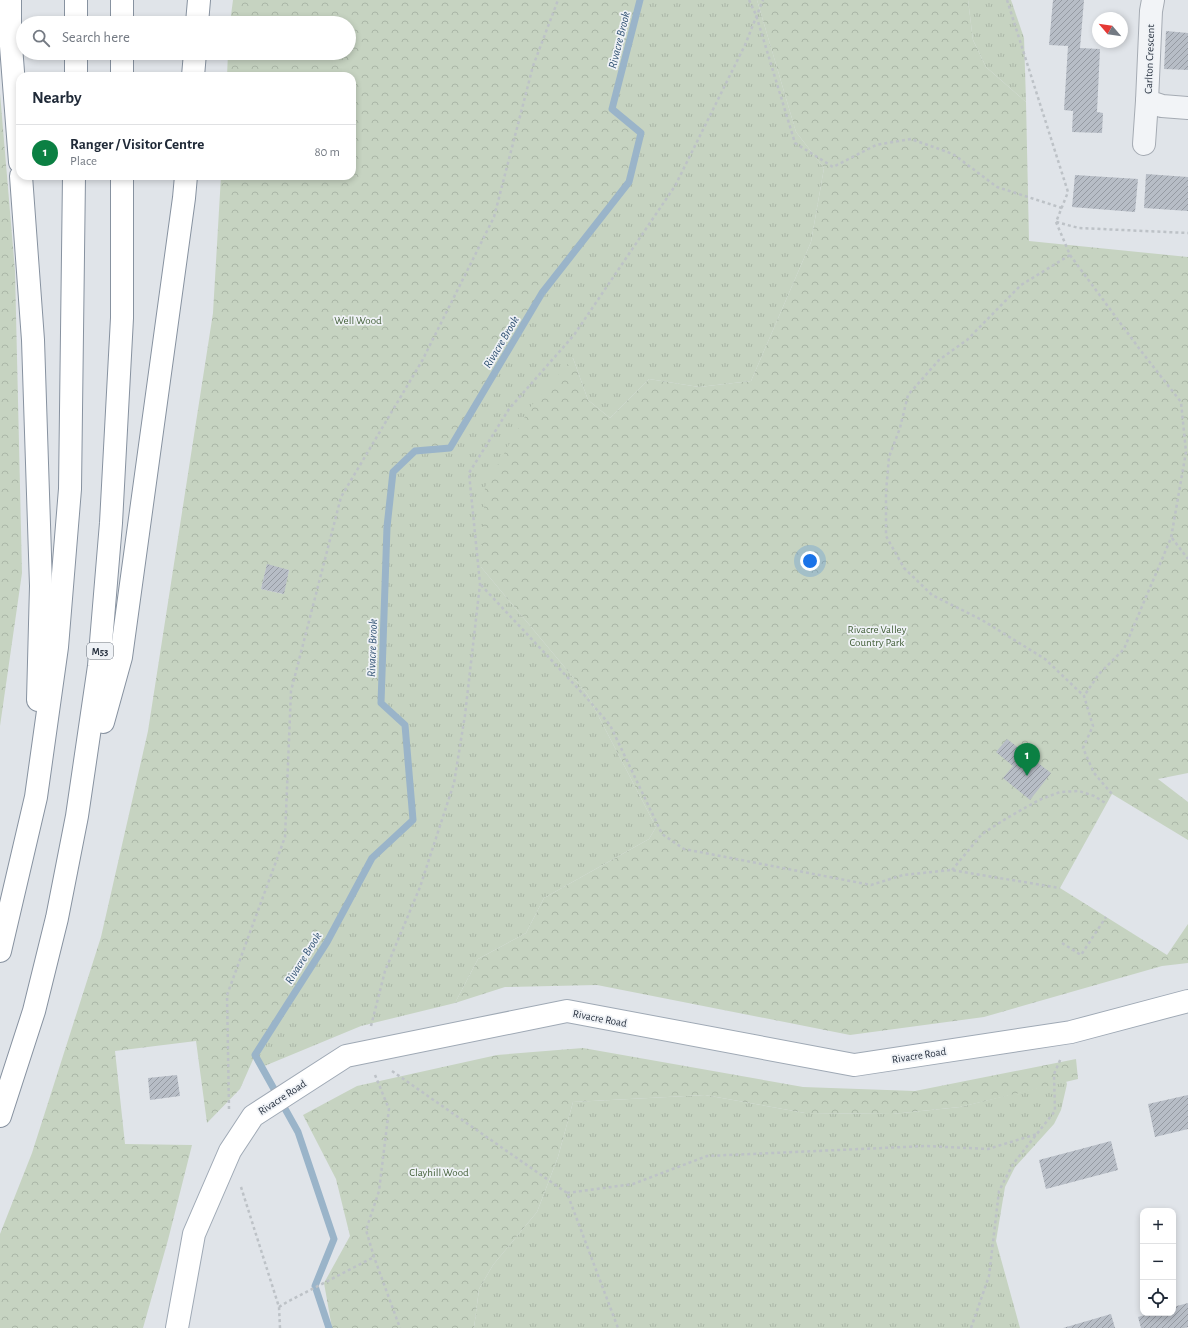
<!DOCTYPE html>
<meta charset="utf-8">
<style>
:root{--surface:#fff;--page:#f2f2f3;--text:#1f2937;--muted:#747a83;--line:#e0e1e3;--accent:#0b8043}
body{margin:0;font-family:"Alegreya Sans",sans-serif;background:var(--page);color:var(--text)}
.controls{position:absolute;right:12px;bottom:12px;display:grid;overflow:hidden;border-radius:8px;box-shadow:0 2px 6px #0003}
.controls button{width:36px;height:36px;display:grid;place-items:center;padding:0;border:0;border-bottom:1px solid var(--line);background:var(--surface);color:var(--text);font:20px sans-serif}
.compass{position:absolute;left:1092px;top:12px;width:36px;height:36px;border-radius:50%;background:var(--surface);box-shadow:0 2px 6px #0003;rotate:299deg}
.you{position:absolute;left:810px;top:561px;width:14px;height:14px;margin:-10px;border:3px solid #fff;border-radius:50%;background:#1a73e8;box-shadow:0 0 0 6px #1a73e833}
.badge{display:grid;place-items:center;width:26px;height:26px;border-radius:50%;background:var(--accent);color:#fff;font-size:13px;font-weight:700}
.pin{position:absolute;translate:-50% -33px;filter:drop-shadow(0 1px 2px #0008)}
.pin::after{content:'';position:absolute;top:21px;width:14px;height:12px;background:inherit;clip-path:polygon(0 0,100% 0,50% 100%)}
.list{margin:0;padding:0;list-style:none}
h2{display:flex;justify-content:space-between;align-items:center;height:52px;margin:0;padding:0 16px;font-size:17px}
h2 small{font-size:13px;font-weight:400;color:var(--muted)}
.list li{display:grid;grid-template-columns:26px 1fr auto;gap:12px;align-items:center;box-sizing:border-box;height:56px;padding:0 16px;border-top:1px solid var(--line)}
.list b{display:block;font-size:15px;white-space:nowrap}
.list p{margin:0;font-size:13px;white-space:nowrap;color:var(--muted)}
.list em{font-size:13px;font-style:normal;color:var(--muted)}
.icon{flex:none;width:22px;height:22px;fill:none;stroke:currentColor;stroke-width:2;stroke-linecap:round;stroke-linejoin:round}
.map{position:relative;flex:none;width:1188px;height:1328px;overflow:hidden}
.search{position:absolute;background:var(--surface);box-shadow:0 2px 6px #0003;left:16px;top:16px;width:340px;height:44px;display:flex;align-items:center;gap:10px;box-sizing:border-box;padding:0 14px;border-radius:22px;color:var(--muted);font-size:15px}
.panel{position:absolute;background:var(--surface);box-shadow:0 2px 6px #0003;left:16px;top:72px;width:340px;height:108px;border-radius:12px}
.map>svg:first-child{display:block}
.grass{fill:url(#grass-tufts)}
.forest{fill:url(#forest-crowns);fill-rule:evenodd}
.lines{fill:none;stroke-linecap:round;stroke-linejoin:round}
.stream{stroke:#9ab4c9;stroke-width:7}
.building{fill:url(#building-hatch)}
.minor-casing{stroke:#a5abb3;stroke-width:24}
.major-casing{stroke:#9fa9b5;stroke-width:24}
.highway-casing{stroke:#8792a0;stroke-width:24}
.path{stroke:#bdc2c7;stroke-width:2.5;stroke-dasharray:3 3;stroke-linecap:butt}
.minor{stroke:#f2f4f7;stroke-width:22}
.major{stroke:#fff;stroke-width:22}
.highway{stroke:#fff;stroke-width:22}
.labels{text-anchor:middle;stroke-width:3.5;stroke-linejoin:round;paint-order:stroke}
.shield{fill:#eff2f6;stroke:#646c77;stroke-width:1}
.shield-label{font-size:10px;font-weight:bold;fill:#283240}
.street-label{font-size:11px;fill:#283240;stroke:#eff2f6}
.park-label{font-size:11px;fill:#3f5c35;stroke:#eff2f6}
.water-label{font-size:12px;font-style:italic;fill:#325374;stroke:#eff2f6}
</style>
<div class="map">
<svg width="1188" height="1328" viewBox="0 0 1188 1328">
<defs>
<pattern id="grass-tufts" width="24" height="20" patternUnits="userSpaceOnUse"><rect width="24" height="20" fill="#c6d3c1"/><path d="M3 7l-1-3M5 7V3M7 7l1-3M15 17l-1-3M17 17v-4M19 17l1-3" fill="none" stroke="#aab6a7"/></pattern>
<pattern id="forest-crowns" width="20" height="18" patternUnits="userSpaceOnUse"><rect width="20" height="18" fill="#c6d3c1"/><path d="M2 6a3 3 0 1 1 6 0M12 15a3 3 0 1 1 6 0" fill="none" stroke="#aab6a7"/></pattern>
<pattern id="building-hatch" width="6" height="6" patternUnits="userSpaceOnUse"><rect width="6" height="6" fill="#b7bdc6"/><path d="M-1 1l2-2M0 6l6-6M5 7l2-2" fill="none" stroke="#959aa2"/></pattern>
</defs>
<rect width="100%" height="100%" fill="#e0e4e9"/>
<g class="grass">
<path d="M640,0H757L796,132L824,168L811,242L751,381L699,387L649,379L610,418L588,400L573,358L481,567L587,694L656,827L649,839L544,898L526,933L478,959L455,1003L361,1026L262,1067L255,1055L327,942L372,858L413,820L405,726L381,703L387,527L393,472L415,451L450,448L542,293L629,182L641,133L612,109Z"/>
<path d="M968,0H1011L1024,38L1026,102L986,67L973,40Z"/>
<path d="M1066,1081L1067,1084L1061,1110L1054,1124L1015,1167L1005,1187L996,1241L1020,1328H474L479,1289L493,1265L537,1212L558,1157L573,1102L705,1095L805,1113L892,1114L960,1107Z"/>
</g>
<g class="forest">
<path d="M233,0H640L612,109L641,133L629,182L542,293L450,448L415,451L393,472L387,527L381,703L405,725L413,820L372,858L327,942L255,1055L240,1089L207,1123L196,1041L115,1051L125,1144L192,1145L168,1240L143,1328H0V1234L32,1153L101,937L148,731L213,313L221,176H352V76H227L228,53H349V23H230ZM267,565L289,570L283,594L261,589Z"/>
<path d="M757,0H968L973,40L986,67L1026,102L1029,241L1188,257V773L1158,779L1188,802V840L1112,794L1060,888L1167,955L1188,924V963L1162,966L984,1017L850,1035L597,985L505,987L455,1003L478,959L526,933L544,898L649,839L656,827L587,694L481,567L485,487L531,406L573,358L588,400L610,418L649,379L699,387L751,381L811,242L824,168L796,132Z"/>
<path d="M0,93L15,271L22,573L0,726Z"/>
<path d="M583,1048L803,1087L915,1091L1076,1059L1078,1079L960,1107L892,1114L805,1113L705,1095L573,1102L558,1157L537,1212L493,1265L479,1289L474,1328H332L324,1283L350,1236L336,1179L303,1115L357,1086L497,1055Z"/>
</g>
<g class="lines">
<path class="stream" d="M329,1328L315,1286L334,1239L298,1132L255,1055L327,942L372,858L413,820L405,725L381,703L387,527L393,472L415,451L450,448L542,293L629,182L641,133L612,109L640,0"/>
</g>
<g class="building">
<path d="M1053,0H1084L1080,48L1100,49L1097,112L1103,113L1102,133L1072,132L1073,111L1064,110L1068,46L1049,45Z"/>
<path d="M1166,31L1188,33V70L1164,69Z"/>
<path d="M1146,174L1188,177V211L1144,208Z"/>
<path d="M1075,175L1138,179L1135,212L1072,207Z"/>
<path d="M267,564L289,570L284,594L261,589Z"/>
<path d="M1007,739L1051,773L1030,800L1003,778L1013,766L996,752Z"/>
<path d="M177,1075L180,1096L150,1100L148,1078Z"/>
<path d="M1188,1095V1129L1155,1137L1148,1104Z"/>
<path d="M1111,1141L1118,1170L1046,1189L1039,1160Z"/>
<path d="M1188,1303V1327L1184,1328H1141L1138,1317L1152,1313H1173V1307Z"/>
<path d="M1111,1314L1115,1328H1063Z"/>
</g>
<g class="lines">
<g class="minor-casing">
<g id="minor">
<path d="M1153,0L1151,11L1147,101L1162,106L1188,108"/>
<path d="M1144,144L1147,101"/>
</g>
</g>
<g class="major-casing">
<path id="major" d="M177,1328L194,1234L230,1151L253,1116L346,1056L567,1011L854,1065L1071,1032L1188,1001"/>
</g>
<g class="highway-casing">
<g id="highway">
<path d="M10,0V33L20,162"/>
<path d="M76,23V0"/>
<path d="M122,23V0"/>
<path d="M197,23L199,0"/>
<path d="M122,53V76"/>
<path d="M76,76V53"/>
<path d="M193,76L195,53"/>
<path d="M21,176L33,340L41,586L38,700"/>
<path d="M103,722L121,657L184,198L186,176"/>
<path d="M0,951L36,797L57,647L70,489L74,176"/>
<path d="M0,1116L34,1011L57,918L77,816L99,666L111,523L122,318V176"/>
</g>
</g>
<g class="path">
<path d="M749,0L756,15L795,143L833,167L876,145L911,139L953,154L997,187L1062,208"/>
<path d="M1007,0L1068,192L1056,222L1079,228L1188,233"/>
<path d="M1056,222L1070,255L1021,285L967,340L939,360L908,395L900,428L889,457L886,492V536L904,568L932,595L982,620L1045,659L1084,696L1093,726L1083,748L1094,773L1112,794"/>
<path d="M1070,255L1141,351L1181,402L1186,452L1171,538L1124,649L1099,674L1084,696"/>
<path d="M1172,538L1188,559"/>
<path d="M481,585L585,696L610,725L662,834L684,849L871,885L903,875L951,870L1060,888"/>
<path d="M952,870L982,834L1007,818L1039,800L1060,792L1079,791L1094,796L1107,804"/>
<path d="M1062,943L1081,955L1106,917"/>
<path d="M371,1026L385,971L420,887L454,783L465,715L480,584L469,473L509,409L574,335L675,186L745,45L763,0"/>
<path d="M392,1071L567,1193L618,1328"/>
<path d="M375,1075L389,1109L379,1191L366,1230L374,1257L400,1328"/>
<path d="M229,1109L227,995L285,837L291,691L341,497L422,361L494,217L533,66L558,0"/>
<path d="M241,1187L279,1307L280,1328"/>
<path d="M567,1193L633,1184L707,1156L926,1146L988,1149L1037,1134"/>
<path d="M279,1307L287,1302L374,1257"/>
<path d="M971,1328L989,1276L999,1191L1013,1164L1055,1111L1054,1074L1061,1058"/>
</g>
<use href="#minor" class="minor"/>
<use href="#major" class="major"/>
<use href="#highway" class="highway"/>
</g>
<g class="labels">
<rect class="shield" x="87" y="643" width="26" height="16" rx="3"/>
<g class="shield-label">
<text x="100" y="655">M53</text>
</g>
<g class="street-label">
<text transform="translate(1149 59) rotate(-88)" y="4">Carlton Crescent</text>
<text transform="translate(600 1018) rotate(11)" y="4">Rivacre Road</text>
<text transform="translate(919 1055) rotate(-9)" y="4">Rivacre Road</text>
<text transform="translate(282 1097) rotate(-33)" y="4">Rivacre Road</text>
</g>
<g class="park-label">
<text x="358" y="324">Well Wood</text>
<text x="877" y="633">Rivacre Valley<tspan x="877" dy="13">Country Park</tspan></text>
<text x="439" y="1176">Clayhill Wood</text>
</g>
<g class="water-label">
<text transform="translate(619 40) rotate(-76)" y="4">Rivacre Brook</text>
<text transform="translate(501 342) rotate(-59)" y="4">Rivacre Brook</text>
<text transform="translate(372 648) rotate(-88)" y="4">Rivacre Brook</text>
<text transform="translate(303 958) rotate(-58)" y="4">Rivacre Brook</text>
</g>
</g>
</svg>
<div class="controls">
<button>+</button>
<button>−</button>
<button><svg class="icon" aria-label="locate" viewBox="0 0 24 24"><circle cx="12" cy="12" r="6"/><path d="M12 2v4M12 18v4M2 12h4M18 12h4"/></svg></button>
</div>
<svg class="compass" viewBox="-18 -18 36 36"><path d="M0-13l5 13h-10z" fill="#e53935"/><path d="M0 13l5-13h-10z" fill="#747a83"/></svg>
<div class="you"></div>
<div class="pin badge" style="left:1027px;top:776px">1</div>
<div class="search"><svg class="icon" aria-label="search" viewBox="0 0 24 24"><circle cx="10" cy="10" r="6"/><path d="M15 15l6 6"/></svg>Search here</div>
<section class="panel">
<h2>Nearby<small></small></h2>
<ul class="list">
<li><span class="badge">1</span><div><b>Ranger / Visitor Centre</b><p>Place</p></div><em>80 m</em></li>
</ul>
</section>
</div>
